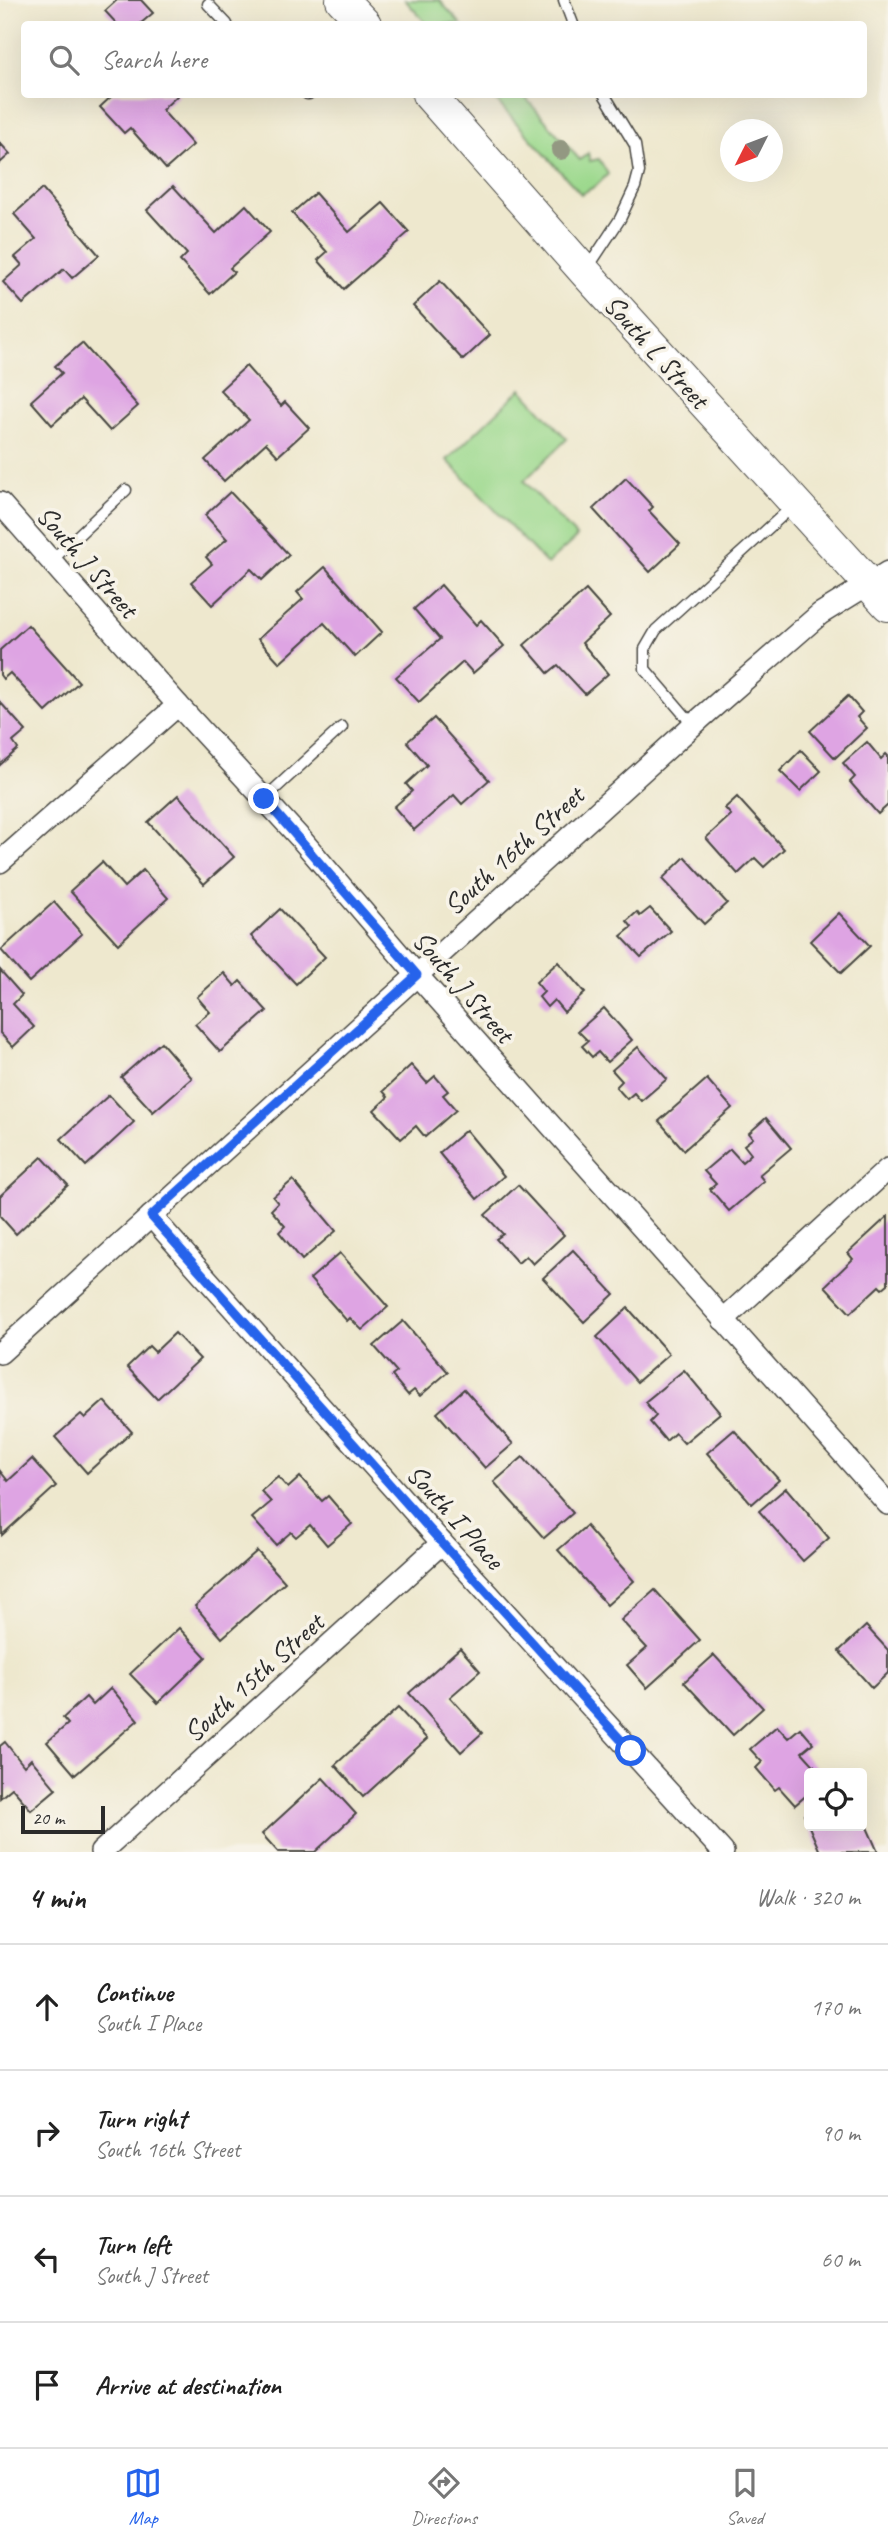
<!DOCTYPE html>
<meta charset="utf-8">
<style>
:root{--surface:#fff;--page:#f2f2f2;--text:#222;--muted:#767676;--line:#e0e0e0;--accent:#2563eb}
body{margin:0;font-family:Caveat,sans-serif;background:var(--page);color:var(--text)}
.controls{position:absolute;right:21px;bottom:21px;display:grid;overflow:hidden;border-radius:7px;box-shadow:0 7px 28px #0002}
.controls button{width:63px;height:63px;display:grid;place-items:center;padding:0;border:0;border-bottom:2px solid var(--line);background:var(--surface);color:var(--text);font:35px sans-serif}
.compass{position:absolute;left:720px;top:119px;width:63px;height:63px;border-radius:50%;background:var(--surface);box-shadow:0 7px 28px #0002;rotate:228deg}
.scale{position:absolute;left:21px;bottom:18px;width:84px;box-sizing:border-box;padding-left:7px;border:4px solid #2b2b2b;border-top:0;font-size:19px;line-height:24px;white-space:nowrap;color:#2b2b2b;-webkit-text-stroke:5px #f7f3e8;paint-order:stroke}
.stop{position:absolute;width:21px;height:21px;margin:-16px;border:5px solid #2563eb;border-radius:50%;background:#fff}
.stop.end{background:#2563eb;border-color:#fff;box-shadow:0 2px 7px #0008}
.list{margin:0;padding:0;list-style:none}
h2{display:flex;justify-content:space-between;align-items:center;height:91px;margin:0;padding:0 28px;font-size:30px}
h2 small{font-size:23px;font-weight:400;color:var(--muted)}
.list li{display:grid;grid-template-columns:46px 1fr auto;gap:21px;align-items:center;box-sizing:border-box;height:126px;padding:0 28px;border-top:2px solid var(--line)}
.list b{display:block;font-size:26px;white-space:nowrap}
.list p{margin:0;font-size:23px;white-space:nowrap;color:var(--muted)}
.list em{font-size:23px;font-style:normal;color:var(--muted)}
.icon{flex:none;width:38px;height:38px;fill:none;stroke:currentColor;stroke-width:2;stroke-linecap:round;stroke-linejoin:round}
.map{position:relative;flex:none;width:888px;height:1852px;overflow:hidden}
.search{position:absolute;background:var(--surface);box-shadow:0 7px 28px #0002;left:21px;right:21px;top:21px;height:77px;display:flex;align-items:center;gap:18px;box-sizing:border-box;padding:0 24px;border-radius:7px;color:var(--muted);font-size:26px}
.sheet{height:595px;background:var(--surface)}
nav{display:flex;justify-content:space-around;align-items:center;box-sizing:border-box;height:98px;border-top:2px solid var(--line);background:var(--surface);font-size:19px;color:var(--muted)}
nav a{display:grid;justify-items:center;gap:4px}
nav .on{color:var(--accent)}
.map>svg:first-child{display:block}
.green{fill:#9dd98e;stroke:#64825c;stroke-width:2}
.building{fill:#dea4e3}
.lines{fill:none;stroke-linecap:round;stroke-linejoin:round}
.lane-casing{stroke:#484743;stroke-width:13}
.street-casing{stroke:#484743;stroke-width:24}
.secondary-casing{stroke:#484743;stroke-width:34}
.lane{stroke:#fff;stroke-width:10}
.street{stroke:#fff;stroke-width:21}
.secondary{stroke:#fff;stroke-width:32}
.tree{fill:#939882}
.route{stroke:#2563eb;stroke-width:9}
.labels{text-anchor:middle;stroke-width:7;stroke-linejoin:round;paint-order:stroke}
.street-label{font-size:28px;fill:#2b2b2b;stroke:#f7f3e8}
</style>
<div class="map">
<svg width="888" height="1852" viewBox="0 0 888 1852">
<rect width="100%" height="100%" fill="#f7f3e8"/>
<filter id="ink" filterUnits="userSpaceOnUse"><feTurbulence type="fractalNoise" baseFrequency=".0143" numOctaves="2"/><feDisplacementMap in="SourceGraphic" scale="14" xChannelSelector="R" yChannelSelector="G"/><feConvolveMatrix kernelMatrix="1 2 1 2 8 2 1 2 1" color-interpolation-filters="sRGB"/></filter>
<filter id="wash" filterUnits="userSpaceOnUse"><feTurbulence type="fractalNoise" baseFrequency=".00686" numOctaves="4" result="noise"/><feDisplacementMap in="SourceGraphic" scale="28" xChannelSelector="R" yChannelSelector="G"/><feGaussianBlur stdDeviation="1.57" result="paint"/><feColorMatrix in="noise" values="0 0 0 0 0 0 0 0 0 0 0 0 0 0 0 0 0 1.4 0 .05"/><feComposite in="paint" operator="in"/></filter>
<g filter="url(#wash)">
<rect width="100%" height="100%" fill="#eee8ce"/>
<g class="green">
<path d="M405,0H439L461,24H427Z"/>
<path d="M491,95H523L580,160L588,153L590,161L599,159L608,174L596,186L581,194Z"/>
<path d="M521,389L567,439L524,481L577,537L547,564L447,460Z"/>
</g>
<g id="blocks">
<g class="building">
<path d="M117,0H141L153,13L140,24H117L105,11Z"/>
<path d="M114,94H179L162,110L193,145L166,169L130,128L124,133L100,107Z"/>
<path d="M0,143L10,154L0,163Z"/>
<path d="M173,186L216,233L246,205L270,232L230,268L234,272L210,294L180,261L187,254L147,210Z"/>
<path d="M42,189L99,255L72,278L64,269L23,304L3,282L22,265L15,257L36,239L14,214Z"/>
<path d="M315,193L349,232L383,203L409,232L344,289L318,260L327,252L292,213Z"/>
<path d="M440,281L490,335L463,360L413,306Z"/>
<path d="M82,343L138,406L110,431L81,399L52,425L31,401L62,373L55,366Z"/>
<path d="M246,366L281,406L285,402L309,428L278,456L266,443L224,481L205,460L249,420L220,390Z"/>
<path d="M626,478L653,507L649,511L680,544L650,572L593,509Z"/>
<path d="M230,492L289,555L262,580L251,569L212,605L191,582L212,564L206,557L227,539L205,515Z"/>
<path d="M325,567L382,632L355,657L324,623L280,663L258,639L303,599L297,592Z"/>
<path d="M441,585L476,625L481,620L504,646L473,673L463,662L419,702L396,677L440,639L414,609Z"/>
<path d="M586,590L610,617L582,643L608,674L585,694L558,665L548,673L524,645Z"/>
<path d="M28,625L79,682L46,712L10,673L3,679L0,675V650Z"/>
<path d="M848,696L862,712L857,717L867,728L835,758L810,731Z"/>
<path d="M0,702L26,731L13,742L18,749L0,765Z"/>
<path d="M434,718L489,780L462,804L454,795L414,830L394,807L412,791L406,784L427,765L407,742Z"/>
<path d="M867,742L881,759L886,754L888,756V805L878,814L850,782L855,777L843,763Z"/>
<path d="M801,750L821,771L800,791L780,771Z"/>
<path d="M178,795L234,857L204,884L148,822Z"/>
<path d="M737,797L784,849L764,867L755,858L738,874L706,838L731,815L725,808Z"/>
<path d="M685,857L727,903L704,924L662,879Z"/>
<path d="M102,862L124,887L143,870L168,898L118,944L70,891Z"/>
<path d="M54,902L82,934L29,982L1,950Z"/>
<path d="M650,908L671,931L641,957L621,936L632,927L627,921L637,912L640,916Z"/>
<path d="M280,909L325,957L296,984L251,936Z"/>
<path d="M839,913L870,946L841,973L810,941Z"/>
<path d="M558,962L585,993L564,1012L554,1000L547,1007L539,997L544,992L536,982Z"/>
<path d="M0,970L22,995L13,1004L34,1027L13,1047L0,1033Z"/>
<path d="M224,973L235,986L240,981L267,1011L220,1052L195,1024L210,1012L197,997Z"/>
<path d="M604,1008L632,1040L607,1062L598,1052L592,1057L582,1046L588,1041L578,1031Z"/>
<path d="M161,1042L192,1078L153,1112L121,1077Z"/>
<path d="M638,1047L667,1079L641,1101L634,1093L627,1099L616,1087L622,1081L612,1070Z"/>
<path d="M411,1065L427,1083L435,1076L448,1091L443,1095L456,1110L425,1137L416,1126L401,1139L374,1110L388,1097L383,1091Z"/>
<path d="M707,1079L732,1108L684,1150L659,1121Z"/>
<path d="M109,1095L134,1122L86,1166L61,1139Z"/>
<path d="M766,1118L791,1148L759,1175L764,1181L729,1211L710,1189L716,1184L704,1171L730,1149L742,1162L751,1154L744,1145L753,1138L749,1133Z"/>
<path d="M466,1130L504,1176L477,1199L439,1153Z"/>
<path d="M42,1157L68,1185L16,1234L0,1216V1196Z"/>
<path d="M293,1180L336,1231L302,1260L279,1232L285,1226L271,1210L278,1203L273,1197Z"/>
<path d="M518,1185L564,1235L533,1264L526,1256L518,1263L496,1239L503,1234L485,1215Z"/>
<path d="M888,1216V1284L882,1289L879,1286L850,1313L825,1286L853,1259L848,1253Z"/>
<path d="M573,1250L614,1294L584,1322L543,1278Z"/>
<path d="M340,1253L388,1307L362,1330L350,1318L347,1321L310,1279Z"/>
<path d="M628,1308L669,1354L637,1382L597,1337Z"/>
<path d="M403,1321L448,1372L420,1396L414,1390L408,1395L392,1376L397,1372L374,1346Z"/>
<path d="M175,1333L200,1359L157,1399L127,1367L149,1346L155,1352Z"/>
<path d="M684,1370L720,1413L684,1443L675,1433L666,1441L650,1422L656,1416L645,1402Z"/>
<path d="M464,1389L513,1444L485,1468L437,1413Z"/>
<path d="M104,1401L132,1432L87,1473L55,1437L81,1414L85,1418Z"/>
<path d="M734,1430L779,1480L752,1504L707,1453Z"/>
<path d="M523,1457L573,1513L544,1538L494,1482Z"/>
<path d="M32,1459L56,1486L2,1535L0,1471L8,1481Z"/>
<path d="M278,1477L288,1488L300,1477L322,1501L328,1496L352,1524L327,1545L310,1525L296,1537L291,1532L276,1545L252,1518L271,1502L261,1491Z"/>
<path d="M786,1488L829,1538L803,1561L759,1511Z"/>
<path d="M586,1526L634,1581L607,1605L558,1550Z"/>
<path d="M257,1551L285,1582L222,1638L195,1606Z"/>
<path d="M655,1590L700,1640L647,1688L627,1665L647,1648L621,1620Z"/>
<path d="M866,1626L888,1650V1673L872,1688L839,1651Z"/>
<path d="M179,1628L206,1657L158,1703L130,1674Z"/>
<path d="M460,1648L480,1671L450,1697L482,1733L461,1752L409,1693Z"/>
<path d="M714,1655L763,1708L733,1735L684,1682Z"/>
<path d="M111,1688L138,1720L75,1775L47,1742L68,1724L63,1718L86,1697L93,1705Z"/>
<path d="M398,1708L427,1739L363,1797L335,1765Z"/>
<path d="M777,1726L788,1738L800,1728L813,1743L802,1752L821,1773H809V1793L795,1805L779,1787L775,1790L756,1768L762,1762L750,1749Z"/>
<path d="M5,1742L24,1766L31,1759L56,1789L31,1810L12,1788L0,1798V1746Z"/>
<path d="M323,1778L356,1814L315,1852H278L262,1834Z"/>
<path d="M809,1813V1826H862V1816L878,1852H820L804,1815Z"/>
</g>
</g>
</g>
<g filter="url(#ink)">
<use href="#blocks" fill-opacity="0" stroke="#484743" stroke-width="2"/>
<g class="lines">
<g class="lane-casing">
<g id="lane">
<path d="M564,0L573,24"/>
<path d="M208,4L227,24"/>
<path d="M307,94H309"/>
<path d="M587,269L620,219L635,187L639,172L635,145L604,94"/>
<path d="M51,561L126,490"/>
<path d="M693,725L645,669V649L656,630L794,505"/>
<path d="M264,799L342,727"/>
</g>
</g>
<g class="street-casing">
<g id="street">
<path d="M0,503L178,705L301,839L417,975L888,1504"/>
<path d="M0,862L178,705"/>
<path d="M151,1216L442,1543L723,1852"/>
<path d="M723,1320L888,1169"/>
<path d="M0,1353L702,717L820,614L888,572"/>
<path d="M101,1852L442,1543"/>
</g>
</g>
<g class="secondary-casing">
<g id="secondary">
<path d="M342,0L365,24"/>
<path d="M428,94L585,272L888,605"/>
</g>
</g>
<use href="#lane" class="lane"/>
<use href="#street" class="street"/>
<use href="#secondary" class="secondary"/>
</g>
<circle class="tree" cx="561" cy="150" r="10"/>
</g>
<g class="lines" filter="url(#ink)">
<path class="route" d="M264,799L417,975L151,1216L442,1543L631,1751"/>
</g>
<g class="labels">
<g class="street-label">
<text transform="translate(657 351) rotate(48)" y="10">South L Street</text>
<text transform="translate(88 561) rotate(49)" y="10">South J Street</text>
<text transform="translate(513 850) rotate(-42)" y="10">South 16th Street</text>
<text transform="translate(464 986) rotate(49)" y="10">South J Street</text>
<text transform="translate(456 1516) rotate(48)" y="10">South I Place</text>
<text transform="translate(253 1677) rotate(-42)" y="10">South 15th Street</text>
</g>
</g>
</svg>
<div class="controls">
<button><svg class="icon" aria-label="locate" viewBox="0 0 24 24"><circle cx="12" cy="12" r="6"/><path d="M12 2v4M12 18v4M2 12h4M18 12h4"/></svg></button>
</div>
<svg class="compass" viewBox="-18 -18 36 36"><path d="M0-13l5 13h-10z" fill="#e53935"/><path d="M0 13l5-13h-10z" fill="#767676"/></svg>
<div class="scale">20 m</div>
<div class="stop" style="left:631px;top:1751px"></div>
<div class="stop end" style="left:264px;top:799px"></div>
<div class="search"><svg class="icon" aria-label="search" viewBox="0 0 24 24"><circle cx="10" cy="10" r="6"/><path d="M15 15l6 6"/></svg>Search here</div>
</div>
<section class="sheet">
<h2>4 min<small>Walk · 320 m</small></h2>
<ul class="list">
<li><svg class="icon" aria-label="ahead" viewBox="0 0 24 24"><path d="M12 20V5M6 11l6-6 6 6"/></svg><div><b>Continue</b><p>South I Place</p></div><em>170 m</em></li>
<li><svg class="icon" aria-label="right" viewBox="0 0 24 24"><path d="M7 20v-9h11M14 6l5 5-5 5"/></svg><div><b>Turn right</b><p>South 16th Street</p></div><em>90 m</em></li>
<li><svg class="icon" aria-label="left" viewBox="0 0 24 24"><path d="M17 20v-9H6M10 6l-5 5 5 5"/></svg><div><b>Turn left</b><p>South J Street</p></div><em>60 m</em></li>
<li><svg class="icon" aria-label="arrive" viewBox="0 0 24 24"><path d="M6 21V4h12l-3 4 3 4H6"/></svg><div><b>Arrive at destination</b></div></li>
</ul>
</section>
<nav>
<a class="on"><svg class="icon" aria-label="map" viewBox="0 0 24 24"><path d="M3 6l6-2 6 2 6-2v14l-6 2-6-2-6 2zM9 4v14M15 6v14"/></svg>Map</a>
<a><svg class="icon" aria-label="directions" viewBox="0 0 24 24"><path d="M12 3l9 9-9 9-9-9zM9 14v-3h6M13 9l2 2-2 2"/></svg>Directions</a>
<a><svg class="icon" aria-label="saved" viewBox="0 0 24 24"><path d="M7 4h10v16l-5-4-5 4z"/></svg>Saved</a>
</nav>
